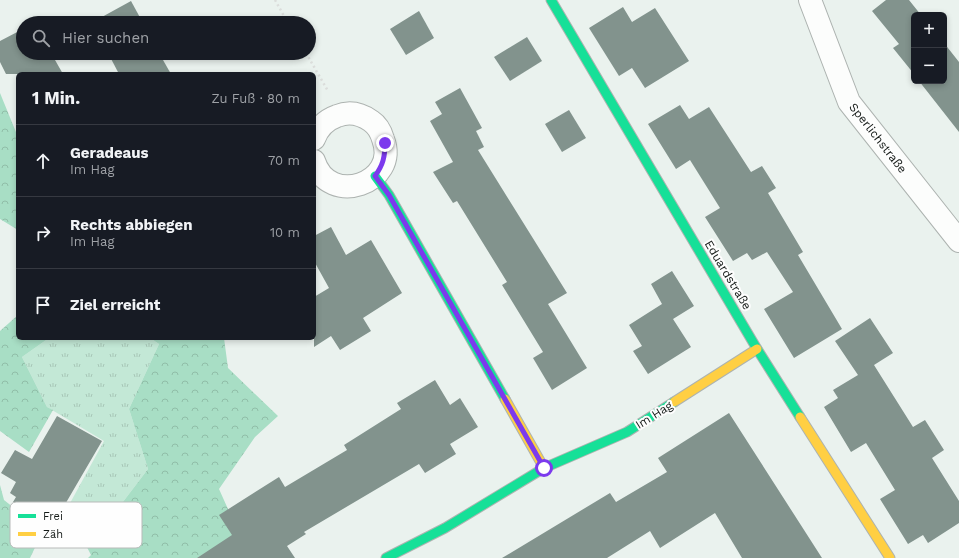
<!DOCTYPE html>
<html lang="de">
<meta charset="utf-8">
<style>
:root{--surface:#171b24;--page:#242831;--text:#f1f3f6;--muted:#9ea1a6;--line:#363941}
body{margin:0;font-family:"Work Sans",sans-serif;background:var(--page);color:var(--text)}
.controls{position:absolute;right:12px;top:12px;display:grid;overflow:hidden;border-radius:6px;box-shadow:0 2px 6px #0003}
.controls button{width:36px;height:36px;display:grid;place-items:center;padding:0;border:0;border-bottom:1px solid var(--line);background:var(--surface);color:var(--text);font:20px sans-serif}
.stop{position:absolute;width:12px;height:12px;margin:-9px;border:3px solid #7c3aed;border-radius:50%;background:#fff}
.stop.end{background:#7c3aed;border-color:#fff;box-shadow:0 1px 4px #0008}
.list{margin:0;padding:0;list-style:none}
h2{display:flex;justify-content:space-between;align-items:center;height:52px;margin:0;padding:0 16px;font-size:17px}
h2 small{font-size:13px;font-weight:400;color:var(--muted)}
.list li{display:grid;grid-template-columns:26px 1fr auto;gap:12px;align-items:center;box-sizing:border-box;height:72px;padding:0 16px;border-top:1px solid var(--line)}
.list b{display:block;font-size:15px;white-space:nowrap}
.list p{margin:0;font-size:13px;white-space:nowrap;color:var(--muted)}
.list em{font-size:13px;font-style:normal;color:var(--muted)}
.icon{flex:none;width:22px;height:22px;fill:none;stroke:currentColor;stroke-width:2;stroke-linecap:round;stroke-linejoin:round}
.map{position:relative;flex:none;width:959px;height:558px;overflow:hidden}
.search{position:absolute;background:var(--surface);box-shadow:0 2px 6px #0003;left:16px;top:16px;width:300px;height:44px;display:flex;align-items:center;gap:10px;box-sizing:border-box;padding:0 14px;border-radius:22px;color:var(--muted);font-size:15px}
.panel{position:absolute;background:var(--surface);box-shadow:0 2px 6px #0003;left:16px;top:72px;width:300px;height:268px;border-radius:6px}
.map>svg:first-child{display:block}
.grass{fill:url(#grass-tufts)}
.forest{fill:url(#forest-crowns)}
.building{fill:#82938d}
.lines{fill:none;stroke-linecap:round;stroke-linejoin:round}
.street-casing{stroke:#adb3b0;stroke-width:24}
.fast-casing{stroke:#adb3b0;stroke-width:11}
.slow-casing{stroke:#adb3b0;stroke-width:11}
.path{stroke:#dbdddb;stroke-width:2.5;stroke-dasharray:2 3;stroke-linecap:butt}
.street{stroke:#fcfdfc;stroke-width:22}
.fast{stroke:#16e098;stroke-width:9}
.slow{stroke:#ffcf43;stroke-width:9}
.route{stroke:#7c3aed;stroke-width:5}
.labels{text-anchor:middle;stroke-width:4;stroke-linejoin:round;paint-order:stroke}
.street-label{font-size:12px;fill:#141a17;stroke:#fefefe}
.key{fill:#fefefe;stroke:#b8bab9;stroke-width:1}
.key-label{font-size:11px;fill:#141a17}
</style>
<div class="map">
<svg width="959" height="558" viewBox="0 0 959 558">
<defs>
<pattern id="grass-tufts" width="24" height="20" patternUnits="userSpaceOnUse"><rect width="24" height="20" fill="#c3e8d6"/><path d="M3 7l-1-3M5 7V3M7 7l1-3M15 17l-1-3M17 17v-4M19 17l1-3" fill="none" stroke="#a7c6b7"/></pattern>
<pattern id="forest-crowns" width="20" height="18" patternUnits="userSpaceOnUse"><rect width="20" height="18" fill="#a8dec5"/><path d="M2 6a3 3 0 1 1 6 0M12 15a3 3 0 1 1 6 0" fill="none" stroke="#90bea8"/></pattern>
</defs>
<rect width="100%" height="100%" fill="#eaf2ee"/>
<path class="grass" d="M49,338H150L159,344L129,409L148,469L116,511H85L75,524L63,516L104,441L47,407L22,357Z"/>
<g class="forest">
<path d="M0,93L18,137V230L0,219Z"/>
<path d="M18,315V338H49L22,357L47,407L53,410L29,452L0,431V331Z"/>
<path d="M150,338H224L228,368L278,416L255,437L219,489L250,558H88L91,555L75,524L85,511H116L148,469L129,409L159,344Z"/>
<path d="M0,485L4,500L43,531L30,558H0Z"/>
</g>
<g class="building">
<path d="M886,0H909L921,15H914V74L893,48L899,44L872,11Z"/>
<path d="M131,1L143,23H91Z"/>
<path d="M623,7L632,22L655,8L689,61L645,88L632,68L619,76L589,28Z"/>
<path d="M419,11L434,38L406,55L390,29Z"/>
<path d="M23,29V53H51L63,74H6L0,62V41Z"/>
<path d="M527,37L542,61L510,81L494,57Z"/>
<path d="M944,43L959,62V132L919,81H944Z"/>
<path d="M108,53H159L171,74H119Z"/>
<path d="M460,88L482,128L476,131L484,147L478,150L567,293L548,304L587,368L552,390L533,358L543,352L502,285L507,282L457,201L453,203L433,172L453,162L430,121L442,114L435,102Z"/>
<path d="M680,105L689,119L709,107L751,172L762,166L776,188L768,193L803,252L798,255L842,329L794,358L764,309L793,292L767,252L752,260L747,253L733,261L705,217L720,208L690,160L676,169L648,124Z"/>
<path d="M569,110L586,138L562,152L545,124Z"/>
<path d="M331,227L346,255L371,240L402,293L363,318L371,331L340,350L331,336L314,347V297L329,288L314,261V236Z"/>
<path d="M672,271L694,306L673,319L691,347L648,374L633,351L642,346L629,325L662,304L651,284Z"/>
<path d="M870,318L893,353L874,365L913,427L925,420L944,450L932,458L959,501V523L928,543L923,535L908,544L880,499L895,490L866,443L851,452L824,407L838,398L833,390L858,375L835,341Z"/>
<path d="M435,380L450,405L460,398L478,427L450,444L456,454L425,473L419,464L304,532L306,534L287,546L295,558H197L232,535L219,515L279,477L285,487L347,450L344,445L401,409L397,403Z"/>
<path d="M729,413L822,558H742L715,513L660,548L650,531L607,558H502L610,493L616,502L667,472L658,458Z"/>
<path d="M57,416L102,441L53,525L13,502L16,497L10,493L16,482L1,473L15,450L32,459Z"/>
</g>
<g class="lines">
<g class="street-casing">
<g id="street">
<path d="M810,0L849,102L959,241"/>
<path d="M314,139C318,128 326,120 337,116C349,111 361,114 371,121C377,125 381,132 383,139C400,183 329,208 314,161"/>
</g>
</g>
<g class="fast-casing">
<g id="fast">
<path d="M551,0L757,349L800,417"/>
<path d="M375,176L389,195L505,399"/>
<path d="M386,558L445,528L544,468L627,432L674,402"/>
</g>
</g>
<g class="slow-casing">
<g id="slow">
<path d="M505,399L544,468"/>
<path d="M674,402L757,349"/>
<path d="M800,417L890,558"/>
</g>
</g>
<g class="path">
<path d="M275,0L288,23"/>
<path d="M306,53L328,91"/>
</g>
<use href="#street" class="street"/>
<use href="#fast" class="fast"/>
<use href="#slow" class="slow"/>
</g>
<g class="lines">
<path class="route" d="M385,143C385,157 383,165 375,176L389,195L544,468"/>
</g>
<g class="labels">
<g class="street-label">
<text transform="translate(878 138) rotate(52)" y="4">Sperlichstraße</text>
<text transform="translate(728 275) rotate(59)" y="4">Eduardstraße</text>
<text transform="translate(654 415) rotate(-32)" y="4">Im Hag</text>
</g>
</g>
<rect x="10" y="502" width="132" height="46" rx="6" class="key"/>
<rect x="18" y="514" width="18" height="4" fill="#16e098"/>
<rect x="18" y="532" width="18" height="4" fill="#ffcf43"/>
<g class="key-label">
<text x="43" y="520">Frei</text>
<text x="43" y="538">Zäh</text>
</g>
</svg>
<div class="controls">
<button>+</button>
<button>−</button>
</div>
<div class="stop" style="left:544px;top:468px"></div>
<div class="stop end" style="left:385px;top:143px"></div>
<div class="search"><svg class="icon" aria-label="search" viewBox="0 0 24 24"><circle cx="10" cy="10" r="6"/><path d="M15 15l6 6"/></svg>Hier suchen</div>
<section class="panel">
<h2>1 Min.<small>Zu Fuß · 80 m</small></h2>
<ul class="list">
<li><svg class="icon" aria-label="ahead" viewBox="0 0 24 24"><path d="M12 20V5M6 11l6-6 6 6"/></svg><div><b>Geradeaus</b><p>Im Hag</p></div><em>70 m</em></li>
<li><svg class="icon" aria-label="right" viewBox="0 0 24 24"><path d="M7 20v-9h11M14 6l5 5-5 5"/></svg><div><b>Rechts abbiegen</b><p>Im Hag</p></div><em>10 m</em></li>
<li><svg class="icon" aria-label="arrive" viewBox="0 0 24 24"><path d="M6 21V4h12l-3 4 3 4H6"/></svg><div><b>Ziel erreicht</b></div></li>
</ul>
</section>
</div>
